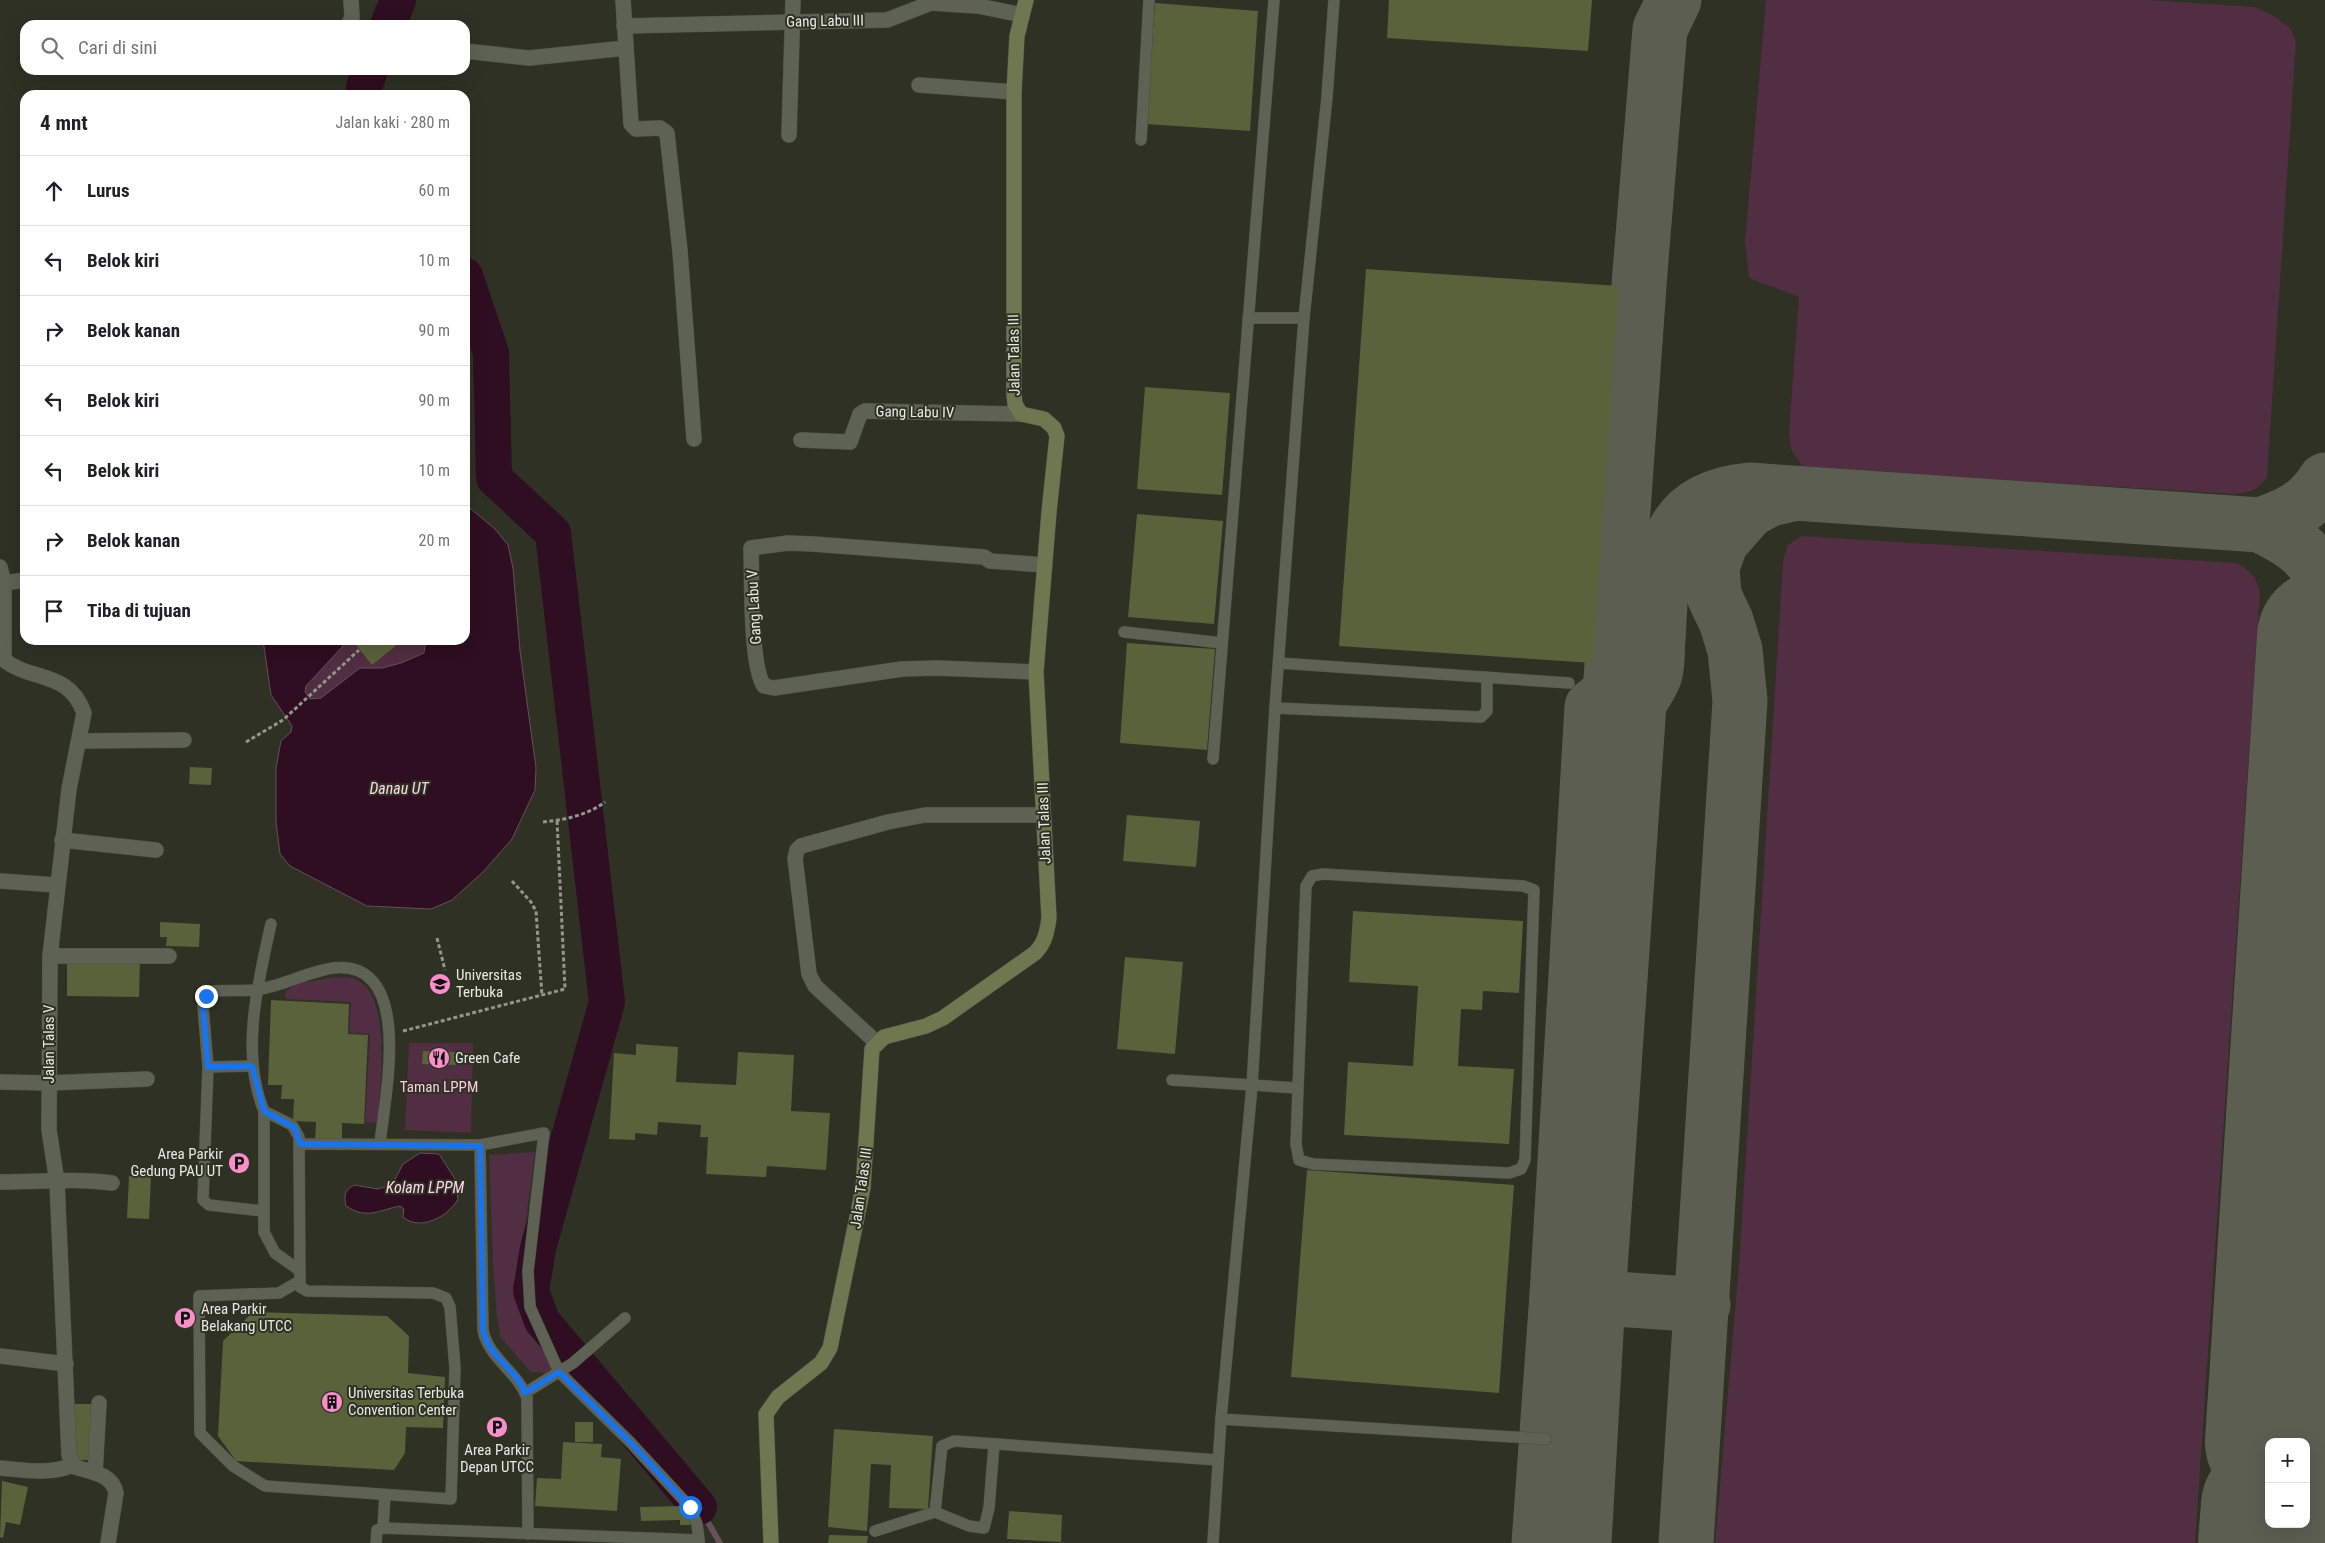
<!DOCTYPE html>
<html lang="id">
<meta charset="utf-8">
<style>
:root{--surface:#fff;--page:#f6f6f6;--text:#202124;--muted:#757577;--line:#e0e0e0}
body{margin:0;font-family:"Roboto Condensed",sans-serif;background:var(--page);color:var(--text)}
.controls{position:absolute;right:15px;bottom:15px;display:grid;overflow:hidden;border-radius:10px;box-shadow:0 5px 20px #0002}
.controls button{width:45px;height:45px;display:grid;place-items:center;padding:0;border:0;border-bottom:1px solid var(--line);background:var(--surface);color:var(--text);font:25px sans-serif}
.stop{position:absolute;width:15px;height:15px;margin:-11px;border:4px solid #1a73e8;border-radius:50%;background:#fff}
.stop.end{background:#1a73e8;border-color:#fff;box-shadow:0 1px 5px #0008}
.list{margin:0;padding:0;list-style:none}
h2{display:flex;justify-content:space-between;align-items:center;height:65px;margin:0;padding:0 20px;font-size:21px}
h2 small{font-size:16px;font-weight:400;color:var(--muted)}
.list li{display:grid;grid-template-columns:32px 1fr auto;gap:15px;align-items:center;box-sizing:border-box;height:70px;padding:0 20px;border-top:1px solid var(--line)}
.list b{display:block;font-size:19px;white-space:nowrap}
.list em{font-size:16px;font-style:normal;color:var(--muted)}
.icon{flex:none;width:28px;height:28px;fill:none;stroke:currentColor;stroke-width:2;stroke-linecap:round;stroke-linejoin:round}
.map{position:relative;flex:none;width:2325px;height:1543px;overflow:hidden}
.search{position:absolute;background:var(--surface);box-shadow:0 5px 20px #0002;left:20px;top:20px;width:450px;height:55px;display:flex;align-items:center;gap:12px;box-sizing:border-box;padding:0 18px;border-radius:15px;color:var(--muted);font-size:19px}
.panel{position:absolute;background:var(--surface);box-shadow:0 5px 20px #0002;left:20px;top:90px;width:450px;height:555px;border-radius:15px}
.map>svg:first-child{display:block}
.green{fill:#512e41}
.water{fill:#2e0e20;stroke:#66505a}
.lines{fill:none;stroke-linecap:round;stroke-linejoin:round}
.stream{stroke:#66505a;stroke-width:6}
.river{stroke:#2e0e20;stroke-width:36}
.taxiway{stroke:#5c5e52;stroke-width:55}
.runway{stroke:#5c5e52;stroke-width:136}
.building{fill:#59623b}
.lane-casing{stroke:#4d4f44;stroke-width:12}
.street-casing{stroke:#4d4f44;stroke-width:16}
.secondary-casing{stroke:#4d4f44;stroke-width:16}
.path{stroke:#93968b;stroke-width:3;stroke-dasharray:4 2.5;stroke-linecap:butt}
.lane{stroke:#5e6254;stroke-width:11}
.street{stroke:#5e6254;stroke-width:15}
.secondary{stroke:#6e7750;stroke-width:15}
.route{stroke:#1a73e8;stroke-width:6}
.labels{text-anchor:middle;stroke-width:4;stroke-linejoin:round;paint-order:stroke}
.street-label{font-size:15px;fill:#e8eae2;stroke:#2e3124}
.poi-label{font-size:15px;fill:#e8eae2;stroke:#2e3124;text-anchor:start}
.park-label{font-size:15px;fill:#ffc8e4;stroke:#2e3124}
.water-label{font-size:16px;font-style:italic;fill:#fed5e9;stroke:#2e3124}
</style>
<div class="map">
<svg width="2325" height="1543" viewBox="0 0 2325 1543">
<rect width="100%" height="100%" fill="#2e3124"/>
<g class="green">
<path d="M1766,0H2149L2255,7L2272,15L2290,28L2296,41L2267,477C2259,489 2250,493 2235,494L1803,468L1791,449L1789,431L1799,297L1749,278L1745,242Z"/>
<path d="M1801,536L2236,563C2250,570 2256,576 2260,592L2195,1543H1715L1739,1265L1783,561L1787,546Z"/>
<path d="M344,640H352L372,665L403,640H426L424,653L401,663L382,668H360L321,698L310,699L305,691L306,686L343,646Z"/>
<path d="M329,978C337,978 348,976 355,979C394,994 379,1090 378,1123L365,1122L370,1034L349,1033L351,1002L285,999L286,991L295,984Z"/>
<path d="M409,1043H473L471,1133L405,1130Z"/>
<path d="M535,1152C530,1195 513,1287 528,1324C534,1338 550,1352 559,1363L545,1373L531,1372L500,1337L497,1317L493,1263L489,1155Z"/>
</g>
<g class="water">
<path d="M465,504L495,529L508,545L513,568L520,651L536,768L535,790L512,839L483,872L452,900L431,909L367,906L290,866L280,854L276,822V768L281,741L291,732L292,726L271,695L263,640H344L343,646L306,686L305,692L310,699L321,698L360,668H382L401,663L424,653L426,640H465Z"/>
<path d="M420,1153L439,1154L455,1179L458,1199C449,1216 420,1232 403,1217L404,1209L400,1206C379,1210 367,1220 346,1206C344,1195 344,1191 354,1185L378,1189L392,1185L403,1164Z"/>
</g>
<g class="lines">
<path class="stream" d="M699,1507L720,1543"/>
<g class="river">
<path d="M388,25L398,0"/>
<path d="M364,95V87L370,70"/>
<path d="M465,276L491,353L494,478L553,533L607,1002L538,1248L531,1291L542,1321L699,1507"/>
</g>
<g class="taxiway">
<path d="M1674,0L1660,29L1640,272L1610,693L1592,707L1557,1295L1703,1305"/>
<path d="M2260,525C2287,516 2310,506 2325,480"/>
<path d="M1539,1543L1557,1295"/>
<path d="M1584,1543L1598,1298L1639,704C1644,694 1652,684 1655,674C1658,663 1657,650 1658,639C1663,566 1656,499 1749,490L2260,525C2285,537 2316,553 2322,583C2325,601 2324,620 2325,638"/>
<path d="M1686,1543L1740,701L1735,650L1726,621L1714,596L1712,567L1721,542L1749,510L1770,499L1792,494"/>
</g>
<g class="runway">
<path d="M2273,1442L2325,637"/>
<path d="M2266,1543L2269,1506"/>
</g>
</g>
<g class="building">
<path d="M1389,0H1592L1588,51L1387,38Z"/>
<path d="M1155,3L1258,11L1250,131L1146,124Z"/>
<path d="M1366,269L1619,286L1593,663L1339,646Z"/>
<path d="M1145,387L1230,393L1222,495L1137,489Z"/>
<path d="M1137,514L1223,521L1214,624L1128,617Z"/>
<path d="M352,640H403L372,665Z"/>
<path d="M1127,643L1215,649L1207,750L1120,743Z"/>
<path d="M190,767L212,768L211,785L189,784Z"/>
<path d="M1127,815L1200,821L1196,867L1123,861Z"/>
<path d="M1353,911L1523,921L1519,993L1483,991L1482,1010L1461,1009L1458,1066L1514,1069L1509,1144L1344,1135L1348,1062L1413,1066L1418,986L1349,982Z"/>
<path d="M160,922L200,924L199,947L166,946L167,937H160Z"/>
<path d="M1125,957L1183,962L1175,1054L1117,1049Z"/>
<path d="M67,958L140,959L139,997L67,996Z"/>
<path d="M271,1000L349,1004L348,1034L368,1035L364,1124L342,1123V1141L315,1140L316,1122L293,1121L294,1099H281L282,1085H268Z"/>
<path d="M636,1044L678,1047L676,1082L736,1085L738,1052L794,1055L791,1111L830,1113L826,1170L767,1166L766,1177L706,1174L708,1137H700L701,1125L658,1122L657,1135L635,1133V1140L609,1139L614,1053L636,1055Z"/>
<path d="M423,1051L456,1052V1065L422,1064Z"/>
<path d="M1307,1170L1514,1185L1499,1393L1291,1377Z"/>
<path d="M129,1176L151,1177L149,1219L127,1218Z"/>
<path d="M253,1312L387,1316L409,1336L408,1373L445,1377L443,1428L406,1427L405,1453L394,1470L236,1461L218,1436L223,1341Z"/>
<path d="M72,1404H92V1460H71Z"/>
<rect x="575" y="1422" width="18" height="20"/>
<path d="M834,1429L933,1436L928,1509L889,1508L891,1465L871,1464L867,1531L828,1527Z"/>
<path d="M563,1442L602,1444L601,1457L621,1459L617,1511L535,1506L537,1478L561,1479Z"/>
<path d="M2,1481L28,1487L20,1525L6,1522L3,1538L0,1537Z"/>
<path d="M683,1506V1512H690V1525H680V1520L641,1521L640,1507Z"/>
<path d="M1009,1511L1062,1515L1061,1542L1007,1539Z"/>
<path d="M829,1535L868,1536L867,1543H828Z"/>
</g>
<g class="lines">
<g class="lane-casing">
<g id="lane">
<path d="M1141,140L1149,0"/>
<path d="M1248,318H1304"/>
<path d="M1124,632L1222,643"/>
<path d="M1279,663L1569,683"/>
<path d="M1275,708L1481,717L1487,711V677"/>
<path d="M1213,759L1274,0"/>
<path d="M271,924C258,982 240,1054 264,1111L292,1125L299,1137L300,1287L307,1291L433,1293L446,1298L450,1307L455,1368L451,1499L265,1486L233,1466L200,1433L199,1296L279,1293L298,1282"/>
<path d="M252,1066L208,1067L203,1006L208,993L214,991C227,990 242,991 256,990C282,986 307,972 333,968C415,959 385,1096 380,1143"/>
<path d="M208,1067L203,1200L209,1205L263,1211"/>
<path d="M1172,1080L1298,1088L1306,886L1312,876L1323,874L1523,886L1534,890L1525,1160L1521,1169L1509,1173L1313,1164L1299,1160L1296,1144L1298,1088"/>
<path d="M264,1111V1232L275,1253L299,1270"/>
<path d="M299,1144L480,1145L544,1133L528,1271L530,1307L559,1372L630,1442L690,1507L697,1524L699,1540"/>
<path d="M480,1145L483,1330C488,1358 518,1372 527,1398L528,1534"/>
<path d="M525,1393L573,1363L625,1318"/>
<path d="M1221,1419L1546,1439"/>
<path d="M935,1512L969,1526L984,1528L989,1508L994,1445"/>
<path d="M383,1528L385,1495"/>
<path d="M875,1531L935,1512L942,1446L954,1441L1218,1460"/>
<path d="M376,1543L377,1530L383,1528L699,1540V1543"/>
<path d="M1213,1543L1221,1419L1252,1086L1275,708L1304,318L1327,97L1334,0"/>
</g>
</g>
<g class="street-casing">
<g id="street">
<path d="M623,0L631,124L636,129L660,128L667,133L680,251L694,439"/>
<path d="M348,25L352,17L351,0"/>
<path d="M624,26L887,20L931,3L978,6L1022,15"/>
<path d="M465,51L529,58L626,48"/>
<path d="M919,85L1014,92"/>
<path d="M789,135L793,0"/>
<path d="M801,440L850,442L860,414L865,411L1021,414"/>
<path d="M0,567L4,583V660C32,682 69,670 84,713L69,789L50,956L49,1130L57,1182L69,1455L75,1467C91,1472 113,1474 116,1493L108,1543"/>
<path d="M4,583L25,580"/>
<path d="M1036,672L937,668L902,669L774,688L764,686C750,666 752,576 751,548L788,543L813,544L984,557L990,561L1045,565"/>
<path d="M80,741L184,740"/>
<path d="M62,840L156,850"/>
<path d="M0,881L57,885"/>
<path d="M50,956H169"/>
<path d="M877,1043L815,986L809,974L795,858L797,850L801,846L888,822L925,815H1043"/>
<path d="M0,1082L49,1083L147,1079"/>
<path d="M0,1182C38,1182 75,1178 112,1183"/>
<path d="M0,1356L66,1364"/>
<path d="M0,1468C24,1470 50,1475 73,1465"/>
<path d="M95,1473L99,1403"/>
</g>
</g>
<g class="secondary-casing">
<path id="secondary" d="M771,1543L766,1414L778,1397L821,1363L830,1348L863,1188L872,1049L884,1037L926,1026L943,1018L1035,953C1045,943 1047,932 1049,918L1036,672L1049,512L1057,436L1054,428L1044,419L1021,414L1015,404L1014,395V92L1017,36L1026,0"/>
</g>
<g class="path">
<path d="M246,742L283,720L359,650"/>
<path d="M543,822C564,820 588,815 605,802"/>
<path d="M512,881L531,902L536,911L542,996"/>
<path d="M437,938L445,970"/>
<path d="M403,1031L565,989L557,820"/>
</g>
<use href="#lane" class="lane"/>
<use href="#street" class="street"/>
<use href="#secondary" class="secondary"/>
</g>
<g class="lines">
<path class="route" d="M206,996L203,1006L208,1067L252,1066L264,1111L295,1128L300,1144L480,1146L483,1330C488,1357 517,1369 525,1393L559,1372L630,1442L690,1507"/>
</g>
<defs>
<g id="university-disc" transform="scale(1.125)"><circle r="9.5" fill="#f98fc9" stroke="#2e3124"/><path d="M0-5L7-2L0 1L-7-2ZM-4 1L0 2.5L4 1V4Q0 6-4 4Z" fill="#111"/></g>
<g id="restaurant-disc" transform="scale(1.125)"><circle r="9.5" fill="#f98fc9" stroke="#2e3124"/><path d="M-5-6h1v4h1v-4h1v4h1v-4h1v5L-1.5 .5V6h-2V.5L-5-1ZM5-6V6H3V1.5H1.5Q1.5-4 5-6Z" fill="#111"/></g>
<g id="parking-disc" transform="scale(1.125)"><circle r="9.5" fill="#f98fc9" stroke="#2e3124"/><path d="M-3.5-5.5H1a3.5 3.5 0 0 1 0 7H-1V5.5H-3.5ZM-1-3.4V-.6H.8a1.4 1.4 0 0 0 0-2.8Z" fill="#111"/></g>
<g id="building-disc" transform="scale(1.125)"><circle r="9.5" fill="#f98fc9" stroke="#2e3124"/><path d="M-4-6H4V6H1V3H-1V6H-4ZM-2.5-4.3h1.7v1.8h-1.7ZM.8-4.3h1.7v1.8H.8ZM-2.5-1h1.7V.8h-1.7ZM.8-1h1.7V.8H.8Z" fill="#111"/></g>
</defs>
<g fill-rule="evenodd">
<use href="#university-disc" x="440" y="984"/>
<use href="#restaurant-disc" x="439" y="1058"/>
<use href="#parking-disc" x="239" y="1163"/>
<use href="#parking-disc" x="185" y="1318"/>
<use href="#building-disc" x="332" y="1402"/>
<use href="#parking-disc" x="497" y="1427"/>
</g>
<g class="labels">
<g class="street-label">
<text transform="translate(825 21) rotate(-1)" y="5">Gang Labu III</text>
<text transform="translate(1014 355) rotate(-91)" y="5">Jalan Talas III</text>
<text transform="translate(915 412) rotate(1)" y="5">Gang Labu IV</text>
<text transform="translate(754 607) rotate(-93)" y="5">Gang Labu V</text>
<text transform="translate(1044 823) rotate(-92)" y="5">Jalan Talas III</text>
<text transform="translate(49 1044) rotate(-90)" y="5">Jalan Talas V</text>
<text transform="translate(861 1188) rotate(-82)" y="5">Jalan Talas III</text>
</g>
<g class="poi-label">
<text x="456" y="980">Universitas<tspan x="456" dy="17">Terbuka</tspan></text>
<text x="455" y="1063">Green Cafe</text>
<text x="223" y="1159" text-anchor="end">Area Parkir<tspan x="223" dy="17">Gedung PAU UT</tspan></text>
<text x="201" y="1314">Area Parkir<tspan x="201" dy="17">Belakang UTCC</tspan></text>
<text x="348" y="1398">Universitas Terbuka<tspan x="348" dy="17">Convention Center</tspan></text>
<text x="497" y="1455" text-anchor="middle">Area Parkir<tspan x="497" dy="17">Depan UTCC</tspan></text>
</g>
<g class="park-label">
<text x="439" y="1092">Taman LPPM</text>
</g>
<g class="water-label">
<text x="399" y="794">Danau UT</text>
<text x="425" y="1193">Kolam LPPM</text>
</g>
</g>
</svg>
<div class="controls">
<button>+</button>
<button>−</button>
</div>
<div class="stop" style="left:690px;top:1507px"></div>
<div class="stop end" style="left:206px;top:996px"></div>
<div class="search"><svg class="icon" aria-label="search" viewBox="0 0 24 24"><circle cx="10" cy="10" r="6"/><path d="M15 15l6 6"/></svg>Cari di sini</div>
<section class="panel">
<h2>4 mnt<small>Jalan kaki · 280 m</small></h2>
<ul class="list">
<li><svg class="icon" aria-label="ahead" viewBox="0 0 24 24"><path d="M12 20V5M6 11l6-6 6 6"/></svg><div><b>Lurus</b></div><em>60 m</em></li>
<li><svg class="icon" aria-label="left" viewBox="0 0 24 24"><path d="M17 20v-9H6M10 6l-5 5 5 5"/></svg><div><b>Belok kiri</b></div><em>10 m</em></li>
<li><svg class="icon" aria-label="right" viewBox="0 0 24 24"><path d="M7 20v-9h11M14 6l5 5-5 5"/></svg><div><b>Belok kanan</b></div><em>90 m</em></li>
<li><svg class="icon" aria-label="left" viewBox="0 0 24 24"><path d="M17 20v-9H6M10 6l-5 5 5 5"/></svg><div><b>Belok kiri</b></div><em>90 m</em></li>
<li><svg class="icon" aria-label="left" viewBox="0 0 24 24"><path d="M17 20v-9H6M10 6l-5 5 5 5"/></svg><div><b>Belok kiri</b></div><em>10 m</em></li>
<li><svg class="icon" aria-label="right" viewBox="0 0 24 24"><path d="M7 20v-9h11M14 6l5 5-5 5"/></svg><div><b>Belok kanan</b></div><em>20 m</em></li>
<li><svg class="icon" aria-label="arrive" viewBox="0 0 24 24"><path d="M6 21V4h12l-3 4 3 4H6"/></svg><div><b>Tiba di tujuan</b></div></li>
</ul>
</section>
</div>
